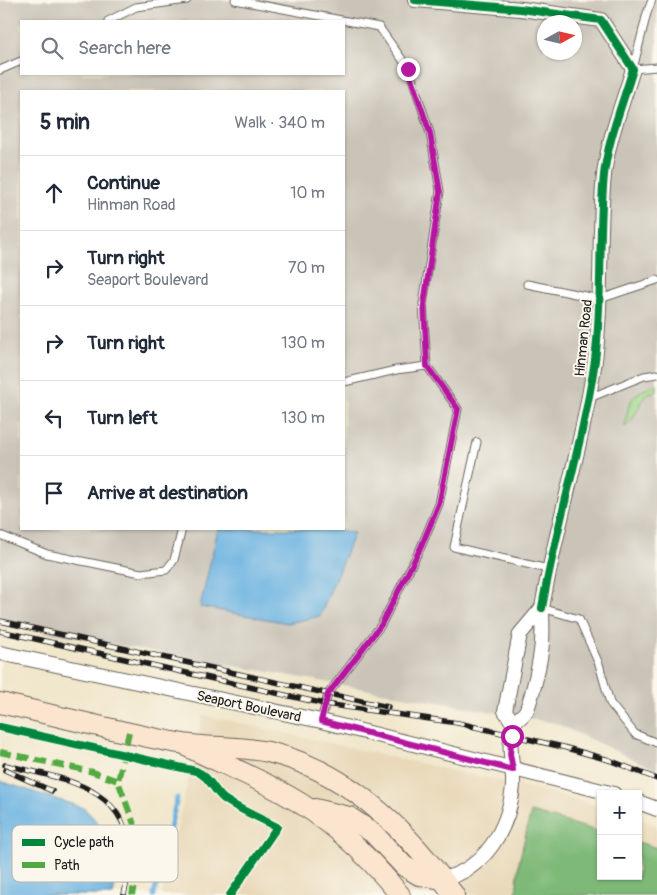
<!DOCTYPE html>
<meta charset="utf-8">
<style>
:root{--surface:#fff;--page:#f6f6f7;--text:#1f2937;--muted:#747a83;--line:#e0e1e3}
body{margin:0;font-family:Pangolin,sans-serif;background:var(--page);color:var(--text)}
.controls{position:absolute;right:15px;bottom:15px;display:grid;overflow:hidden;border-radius:0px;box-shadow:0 1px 4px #0004}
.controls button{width:45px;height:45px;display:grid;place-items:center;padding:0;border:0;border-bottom:1px solid var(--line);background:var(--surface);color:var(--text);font:25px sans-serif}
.compass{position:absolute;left:537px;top:15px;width:45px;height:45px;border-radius:50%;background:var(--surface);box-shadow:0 1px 4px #0004;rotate:82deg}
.stop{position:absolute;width:15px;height:15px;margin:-11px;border:4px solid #b5179e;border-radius:50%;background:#fff}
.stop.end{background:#b5179e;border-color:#fff;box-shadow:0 1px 5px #0008}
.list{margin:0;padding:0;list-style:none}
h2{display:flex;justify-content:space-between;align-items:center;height:65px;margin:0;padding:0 20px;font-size:21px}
h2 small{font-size:16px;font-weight:400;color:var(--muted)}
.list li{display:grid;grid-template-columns:32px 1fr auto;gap:15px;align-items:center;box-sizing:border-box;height:75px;padding:0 20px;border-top:1px solid var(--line)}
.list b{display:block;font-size:19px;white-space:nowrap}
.list p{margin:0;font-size:16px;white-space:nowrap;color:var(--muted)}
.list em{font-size:16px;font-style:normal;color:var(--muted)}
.icon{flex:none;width:28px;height:28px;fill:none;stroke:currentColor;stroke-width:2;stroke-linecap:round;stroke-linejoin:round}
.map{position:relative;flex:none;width:657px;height:895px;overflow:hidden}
.search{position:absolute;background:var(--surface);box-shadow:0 1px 4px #0004;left:20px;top:20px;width:325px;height:55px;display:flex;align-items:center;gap:12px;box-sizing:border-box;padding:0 18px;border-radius:0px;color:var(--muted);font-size:19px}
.panel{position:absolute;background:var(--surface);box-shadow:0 1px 4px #0004;left:20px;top:90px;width:325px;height:440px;border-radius:0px}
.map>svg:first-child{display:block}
.built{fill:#e9d9ba}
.industrial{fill:#c9c3b8;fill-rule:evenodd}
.green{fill:#9ed98c;stroke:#5d7a54}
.forest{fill:#7eb978;stroke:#4d6a4a}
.water{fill:#6ab2e1;stroke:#43677e}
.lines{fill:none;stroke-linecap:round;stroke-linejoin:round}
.stream{stroke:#6ab2e1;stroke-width:5}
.lane-casing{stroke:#67635a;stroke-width:9}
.street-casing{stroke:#67635a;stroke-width:16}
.secondary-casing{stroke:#67635a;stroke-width:22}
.lane{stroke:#fff;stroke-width:7}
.street{stroke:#fff;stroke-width:14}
.secondary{stroke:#fce5cf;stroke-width:20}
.rail-casing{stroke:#1c1c1c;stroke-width:5.5}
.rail{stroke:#fbf7ec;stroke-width:4;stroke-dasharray:11;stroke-linecap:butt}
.quiet{stroke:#52a943;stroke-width:6;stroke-dasharray:12 6;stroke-linecap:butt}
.cycleway-casing{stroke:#fbf7ec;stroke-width:11}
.cycleway{stroke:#00873e;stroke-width:8}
.route{stroke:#b5179e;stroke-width:6}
.labels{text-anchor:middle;stroke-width:4;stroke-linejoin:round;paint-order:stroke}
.street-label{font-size:14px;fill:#1c1c1c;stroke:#fbf7ec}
.key{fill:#fbf7ec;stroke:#b8b5ae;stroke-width:1}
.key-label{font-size:14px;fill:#1c1c1c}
</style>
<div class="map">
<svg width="657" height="895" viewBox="0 0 657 895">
<rect width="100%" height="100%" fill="#fbf7ec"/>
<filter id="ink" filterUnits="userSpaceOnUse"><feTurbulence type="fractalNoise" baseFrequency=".02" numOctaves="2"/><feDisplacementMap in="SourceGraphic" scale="10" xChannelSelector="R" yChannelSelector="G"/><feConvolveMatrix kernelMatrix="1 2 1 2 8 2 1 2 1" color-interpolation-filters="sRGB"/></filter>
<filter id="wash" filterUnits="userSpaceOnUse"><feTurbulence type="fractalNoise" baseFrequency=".0096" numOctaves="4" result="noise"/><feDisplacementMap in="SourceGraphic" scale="20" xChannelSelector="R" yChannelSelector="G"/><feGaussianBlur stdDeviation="1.12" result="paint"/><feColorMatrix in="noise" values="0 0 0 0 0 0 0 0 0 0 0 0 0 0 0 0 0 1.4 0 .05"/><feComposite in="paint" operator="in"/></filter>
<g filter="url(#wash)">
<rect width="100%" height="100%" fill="#f1e7cc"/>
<path class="built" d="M203,715L549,792L601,807V876H638V819L657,826V895H162Z"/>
<path class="industrial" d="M0,0H657V770L555,723L0,624ZM21,21H344V74H21ZM544,22H574V52H544ZM21,91H344V529H21Z"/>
<path class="green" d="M657,384V391L646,394L632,420L625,427C630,397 629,396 657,384Z"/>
<path class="forest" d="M531,812L601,832V876H638V842L657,848V895H516L519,862Z"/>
<g class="water">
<path d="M218,529H333L354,533L320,616L288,623L200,607Z"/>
<path d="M0,781L84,808L99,824L118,871L113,895H0Z"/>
</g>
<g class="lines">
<path class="stream" d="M154,895L177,798"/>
</g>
</g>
<g filter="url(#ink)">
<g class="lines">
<g class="lane-casing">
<g id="lane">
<path d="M235,0L379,27L409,69L430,133L440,191L423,304L427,366"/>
<path d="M652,0L647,13L633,69L657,67"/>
<path d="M108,21L136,7L187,0"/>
<path d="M0,70L21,61"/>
<path d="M527,284L600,299L657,280"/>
<path d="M589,398L644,376L657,374"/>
<path d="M477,442L454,547L548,569"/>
<path d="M0,535L47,554L141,573L166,570L174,560L182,529"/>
<path d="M542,608L579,619L599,664L610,703L635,734L657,743"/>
<path d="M321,721L328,694L381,625L421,547L439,504L458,409L427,366L396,370L344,382"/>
</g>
</g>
<g class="street-casing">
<g id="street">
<path d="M415,0L521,9L601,20L633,69C623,103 608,139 604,175C598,236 603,299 595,360C583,444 556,525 542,608"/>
<path d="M0,653L321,721L614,794"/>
<path d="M638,802L657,809"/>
<path d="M442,879C485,870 509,828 513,786C514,765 507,748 513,726C515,719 525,716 527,709C533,693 541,660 542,642C543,631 542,619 542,608L520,634L505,711L514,724"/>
</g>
</g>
<g class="secondary-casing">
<g id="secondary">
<path d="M0,703C59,716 118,732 178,743C209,749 241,745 272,753C349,772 409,832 454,895"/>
<path d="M190,748C221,763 253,776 283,793C329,818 368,855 400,895"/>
<path d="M315,809L349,817L373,833L404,866L419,875L442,879"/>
</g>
</g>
<use href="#lane" class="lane"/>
<use href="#street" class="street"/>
<use href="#secondary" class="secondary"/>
<g class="rail-casing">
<g id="rail">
<path d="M0,621L388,707"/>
<path d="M0,631L325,704L458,723L563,747L609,760L657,779"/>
<path d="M5,765C62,779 131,785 130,861C130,872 126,884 124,895"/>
<path d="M5,770L52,791"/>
</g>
</g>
<use href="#rail" class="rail"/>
<g class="quiet">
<path d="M129,732L118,781L142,846L132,895"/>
<path d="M0,752L93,772L118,781"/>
</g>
<g class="cycleway-casing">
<g id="cycleway">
<path d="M415,0L521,9L601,20L633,69C623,103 608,139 604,175C598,236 603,299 595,360C583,444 556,525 542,608"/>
<path d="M0,727L196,771C210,777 213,790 224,799C240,810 260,818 277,827L230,895"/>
</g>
</g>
<use href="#cycleway" class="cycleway"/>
</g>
</g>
<g class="lines" filter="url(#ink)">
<path class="route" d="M408,69L430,133L440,192L424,304L427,366L458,409L439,504L421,547L381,625L328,694L321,721L513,770L510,754L512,736"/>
</g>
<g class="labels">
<g class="street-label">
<text transform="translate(583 338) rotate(-84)" y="5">Hinman Road</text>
<text transform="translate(249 706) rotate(12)" y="5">Seaport Boulevard</text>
</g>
</g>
<rect x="12" y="825" width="166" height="57" rx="8" class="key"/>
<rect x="22" y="839" width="23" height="7" fill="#00873e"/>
<rect x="22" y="862" width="23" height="6" fill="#52a943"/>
<g class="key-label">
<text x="54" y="847">Cycle path</text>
<text x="54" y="870">Path</text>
</g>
</svg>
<div class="controls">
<button>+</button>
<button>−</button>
</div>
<svg class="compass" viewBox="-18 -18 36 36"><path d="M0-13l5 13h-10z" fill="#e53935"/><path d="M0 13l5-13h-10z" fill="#747a83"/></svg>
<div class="stop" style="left:512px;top:736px"></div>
<div class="stop end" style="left:408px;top:69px"></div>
<div class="search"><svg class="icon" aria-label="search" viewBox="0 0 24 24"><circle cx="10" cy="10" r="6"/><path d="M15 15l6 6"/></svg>Search here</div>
<section class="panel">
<h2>5 min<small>Walk · 340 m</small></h2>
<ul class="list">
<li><svg class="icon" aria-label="ahead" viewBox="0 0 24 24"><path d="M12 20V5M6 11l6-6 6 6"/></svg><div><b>Continue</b><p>Hinman Road</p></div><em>10 m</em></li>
<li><svg class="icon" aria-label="right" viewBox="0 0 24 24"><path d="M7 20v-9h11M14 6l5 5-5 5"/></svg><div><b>Turn right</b><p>Seaport Boulevard</p></div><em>70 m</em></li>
<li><svg class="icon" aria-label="right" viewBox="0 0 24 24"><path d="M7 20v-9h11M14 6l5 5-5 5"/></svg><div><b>Turn right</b></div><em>130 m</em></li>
<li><svg class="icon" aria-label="left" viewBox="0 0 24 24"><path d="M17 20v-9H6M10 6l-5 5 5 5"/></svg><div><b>Turn left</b></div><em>130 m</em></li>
<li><svg class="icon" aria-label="arrive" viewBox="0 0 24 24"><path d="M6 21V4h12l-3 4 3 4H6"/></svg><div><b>Arrive at destination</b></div></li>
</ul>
</section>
</div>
